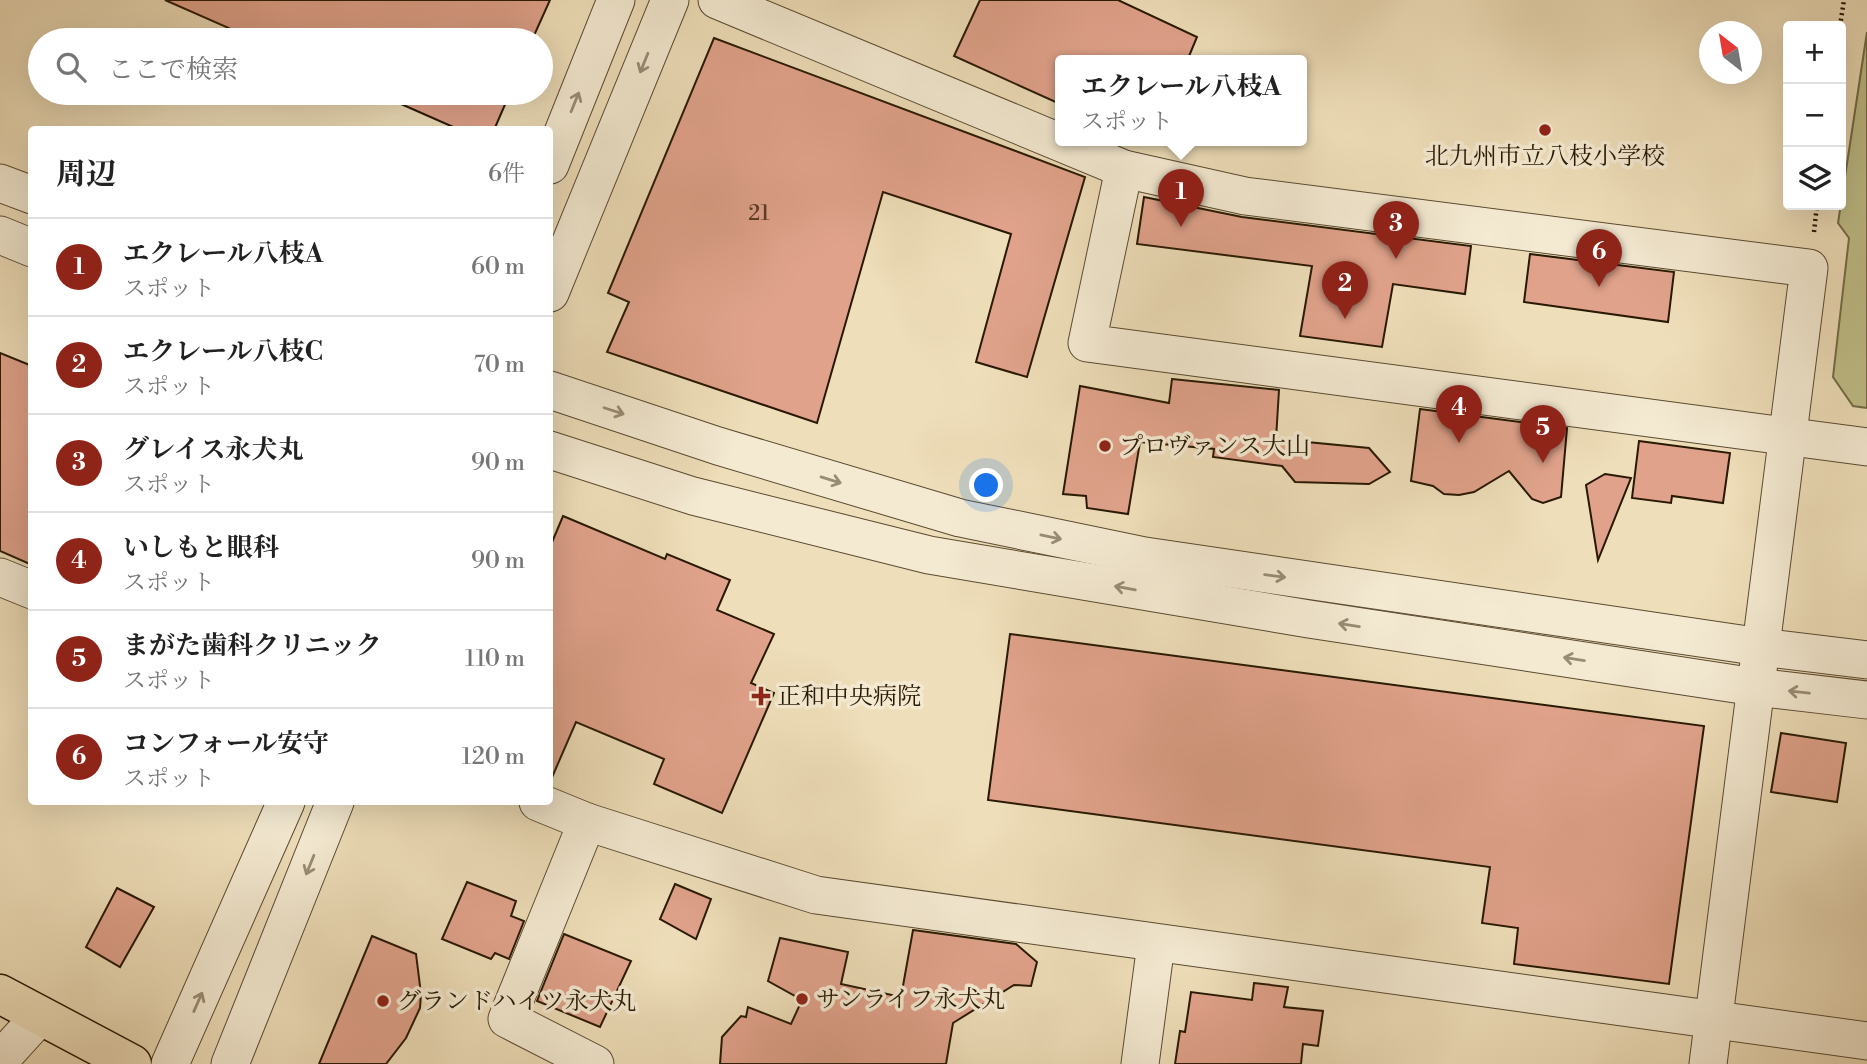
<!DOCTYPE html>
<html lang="ja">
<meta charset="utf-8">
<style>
:root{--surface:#fff;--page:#f2f2f2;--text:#222;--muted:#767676;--line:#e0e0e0;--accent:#8f2418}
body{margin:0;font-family:"Libre Bodoni","Noto Serif JP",serif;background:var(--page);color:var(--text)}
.controls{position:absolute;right:21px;top:21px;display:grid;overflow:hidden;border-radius:7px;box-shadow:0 7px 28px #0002}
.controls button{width:63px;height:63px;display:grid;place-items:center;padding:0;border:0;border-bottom:2px solid var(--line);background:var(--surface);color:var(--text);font:35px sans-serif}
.compass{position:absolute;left:1699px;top:21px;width:63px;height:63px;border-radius:50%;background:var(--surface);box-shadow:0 7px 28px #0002;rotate:329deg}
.you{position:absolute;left:987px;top:486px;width:24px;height:24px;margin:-18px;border:5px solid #fff;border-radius:50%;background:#1a73e8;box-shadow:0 0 0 10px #1a73e833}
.badge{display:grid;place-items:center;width:46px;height:46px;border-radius:50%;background:var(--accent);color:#fff;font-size:23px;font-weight:700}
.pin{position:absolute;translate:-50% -58px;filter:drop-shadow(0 2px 4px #0008)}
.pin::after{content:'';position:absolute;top:37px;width:24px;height:21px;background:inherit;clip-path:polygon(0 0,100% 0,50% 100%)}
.popup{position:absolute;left:1055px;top:55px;width:252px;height:91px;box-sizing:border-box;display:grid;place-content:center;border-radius:7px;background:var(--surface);filter:drop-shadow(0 2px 5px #0005);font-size:23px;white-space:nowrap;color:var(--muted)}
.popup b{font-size:26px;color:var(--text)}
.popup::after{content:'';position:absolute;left:50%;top:100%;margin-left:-14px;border:14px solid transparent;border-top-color:var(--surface)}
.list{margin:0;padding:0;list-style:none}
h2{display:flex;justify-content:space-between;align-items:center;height:91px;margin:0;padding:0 28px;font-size:30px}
h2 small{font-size:23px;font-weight:400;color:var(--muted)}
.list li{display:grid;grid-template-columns:46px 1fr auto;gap:21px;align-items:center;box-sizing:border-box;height:98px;padding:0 28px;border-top:2px solid var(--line)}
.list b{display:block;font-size:26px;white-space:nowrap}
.list p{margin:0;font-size:23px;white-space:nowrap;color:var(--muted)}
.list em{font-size:23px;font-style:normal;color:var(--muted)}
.icon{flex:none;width:38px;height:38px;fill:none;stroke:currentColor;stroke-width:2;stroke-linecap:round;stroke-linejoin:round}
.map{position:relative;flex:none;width:1867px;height:1064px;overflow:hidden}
.search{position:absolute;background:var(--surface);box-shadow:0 7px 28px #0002;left:28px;top:28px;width:525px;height:77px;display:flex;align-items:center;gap:18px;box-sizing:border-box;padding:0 24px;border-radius:38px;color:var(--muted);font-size:26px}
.panel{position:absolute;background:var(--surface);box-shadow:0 7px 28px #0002;left:28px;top:126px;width:525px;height:679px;border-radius:7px}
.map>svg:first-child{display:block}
.green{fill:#c0bf8a;stroke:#746c46;stroke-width:2}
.building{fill:#e0a28b;stroke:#291903;stroke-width:2}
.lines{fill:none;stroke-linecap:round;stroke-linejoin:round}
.minor-casing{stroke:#5a4a30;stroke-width:39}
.major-casing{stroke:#291903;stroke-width:41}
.path{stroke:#291903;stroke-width:4.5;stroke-dasharray:2 3.5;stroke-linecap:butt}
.minor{stroke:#f4ead2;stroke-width:37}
.major{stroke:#eedeb9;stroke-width:38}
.oneway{stroke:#998c75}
.poi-dot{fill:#8f2418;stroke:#f4ead2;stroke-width:2.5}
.labels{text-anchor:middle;stroke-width:7;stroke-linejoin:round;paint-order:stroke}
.number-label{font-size:21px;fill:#573b25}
.poi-label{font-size:24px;fill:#291903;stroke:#f4ead2;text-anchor:start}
</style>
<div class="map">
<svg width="1867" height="1064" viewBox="0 0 1867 1064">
<rect width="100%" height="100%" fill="#eedeb9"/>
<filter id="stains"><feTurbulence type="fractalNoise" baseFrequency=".00286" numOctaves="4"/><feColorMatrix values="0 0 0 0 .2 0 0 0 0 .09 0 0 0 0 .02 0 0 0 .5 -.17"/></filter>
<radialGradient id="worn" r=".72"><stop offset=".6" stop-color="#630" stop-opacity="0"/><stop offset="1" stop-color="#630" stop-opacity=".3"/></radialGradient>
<path class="green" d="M1867,32V408L1853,406L1833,377L1849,238L1838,223Z"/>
<g class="building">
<path d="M165,0H550L532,40H256Z"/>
<path d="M980,0H1118L1197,37L1187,61H1060V104L954,56Z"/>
<path d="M714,38L1085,177L1027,377L976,362L1011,234L883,192L817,423L607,352L629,302L608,293Z"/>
<path d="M376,93H510L494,130H460Z"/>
<path d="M1144,197L1242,217L1471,246L1465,294L1393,284L1382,347L1300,336L1312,266L1137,244Z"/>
<path d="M1530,254L1674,272L1668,322L1524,302Z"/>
<path d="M0,353L32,366V565L0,551Z"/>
<path d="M1172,379L1279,390L1276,439L1369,448L1390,472L1369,484L1295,482L1282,466L1213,457L1214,449L1140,442L1128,514L1087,508L1086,496L1063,494L1080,386L1169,403Z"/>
<path d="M1420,409L1567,428L1561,497L1543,503L1532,499L1509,471L1474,492L1459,495L1444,494L1433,486L1411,481Z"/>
<path d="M1639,441L1730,453L1723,503L1672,496L1671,503L1632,498Z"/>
<path d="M1605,474L1631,478L1598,560L1586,485Z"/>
<path d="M563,516L665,559L667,554L730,580L717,610L774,634L751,683L774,693L722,813L654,784L664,759L576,722L550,782V547Z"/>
<path d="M1010,634L1704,726L1669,984L1514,964L1518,928L1482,923L1490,867L988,800Z"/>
<path d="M1781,733L1846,743L1837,802L1771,792Z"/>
<path d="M467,882L516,901L511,916L524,921L509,959L495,953L491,959L442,939Z"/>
<path d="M675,884L711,899L696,939L660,919Z"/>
<path d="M117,888L154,907L120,967L86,947Z"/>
<path d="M913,930L1016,944L1037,962L1031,986L1014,985L953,1023L946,1064H720L722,1037L741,1016L746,1017L748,1007L791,1024L802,1000L768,981L780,938L848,952L841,984L901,997Z"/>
<path d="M564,934L631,961L600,1027L537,1001Z"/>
<path d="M372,936L416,954L421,994L420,1008L406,1038L386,1064H319Z"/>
<path d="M1254,983L1288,987L1284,1007L1323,1011L1318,1046L1303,1044L1301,1064H1175L1180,1031L1185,1032L1191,992L1252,1000Z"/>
</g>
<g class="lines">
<g class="minor-casing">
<g id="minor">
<path d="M717,0L1124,169L1245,196L1809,268L1708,1064"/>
<path d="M550,165L616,0"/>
<path d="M1124,169L1087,343L1867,447"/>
<path d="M0,183L32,195"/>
<path d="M0,235L32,248"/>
<path d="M550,293L670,0"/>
<path d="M550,390L718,446L960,518L1145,556L1761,647L1867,660"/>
<path d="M550,450L693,496L929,555L1309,619L1755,687L1867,700"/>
<path d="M0,577L32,590"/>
<path d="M538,802L587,822L816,895L1867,1041"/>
<path d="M587,822L507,1019L595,1064"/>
<path d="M0,1060L40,1016"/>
<path d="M170,1064L286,802"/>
<path d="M230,1064L335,802"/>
<path d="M1140,1064L1156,944"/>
</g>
</g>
<g class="major-casing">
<path id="major" d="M0,994L132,1064"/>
</g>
<g class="path">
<path d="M1840,26L1844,0"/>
<path d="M1814,232L1817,205"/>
</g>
<use href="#minor" class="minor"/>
<use href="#major" class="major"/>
</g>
<defs><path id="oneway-shaft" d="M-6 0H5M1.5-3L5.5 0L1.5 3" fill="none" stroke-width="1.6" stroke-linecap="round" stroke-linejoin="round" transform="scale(1.75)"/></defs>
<g class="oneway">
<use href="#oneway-shaft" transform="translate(644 63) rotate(112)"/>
<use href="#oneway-shaft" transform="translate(575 102) rotate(-68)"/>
<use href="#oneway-shaft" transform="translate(614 411) rotate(18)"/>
<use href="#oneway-shaft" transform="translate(831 480) rotate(17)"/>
<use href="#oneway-shaft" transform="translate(1051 537) rotate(12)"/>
<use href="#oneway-shaft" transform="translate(1275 576) rotate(8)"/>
<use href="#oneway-shaft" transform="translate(1125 588) rotate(-170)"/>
<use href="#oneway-shaft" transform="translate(1349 625) rotate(-171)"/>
<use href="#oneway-shaft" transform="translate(1574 659) rotate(-171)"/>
<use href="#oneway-shaft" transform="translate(1799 692) rotate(-174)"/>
<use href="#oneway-shaft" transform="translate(310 865) rotate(112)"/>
<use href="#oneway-shaft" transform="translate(198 1002) rotate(-66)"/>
</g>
<g class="poi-dot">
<circle cx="1545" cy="130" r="7"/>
<circle cx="1105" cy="446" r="7"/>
<path d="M757.5 685.5h7v7h7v7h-7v7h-7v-7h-7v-7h7z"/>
<circle cx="802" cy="999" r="7"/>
<circle cx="383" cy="1001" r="7"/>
</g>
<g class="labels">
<g class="number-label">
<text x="759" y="220">21</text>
</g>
<g class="poi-label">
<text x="1545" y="164" text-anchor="middle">北九州市立八枝小学校</text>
<text x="1119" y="454">プロヴァンス大山</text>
<text x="777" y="704">正和中央病院</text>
<text x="816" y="1007">サンライフ永犬丸</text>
<text x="397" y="1009">グランドハイツ永犬丸</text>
</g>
</g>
<rect width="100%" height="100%" filter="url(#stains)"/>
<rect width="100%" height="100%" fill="url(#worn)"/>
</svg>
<div class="controls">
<button>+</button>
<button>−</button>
<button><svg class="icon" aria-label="layers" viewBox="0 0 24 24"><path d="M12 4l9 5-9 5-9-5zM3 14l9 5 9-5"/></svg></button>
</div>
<svg class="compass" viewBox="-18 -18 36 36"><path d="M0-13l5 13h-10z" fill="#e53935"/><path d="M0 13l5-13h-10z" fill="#767676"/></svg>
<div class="you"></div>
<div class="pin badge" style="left:1181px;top:227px">1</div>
<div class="popup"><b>エクレール八枝A</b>スポット</div>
<div class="pin badge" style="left:1345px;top:319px">2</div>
<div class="pin badge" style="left:1396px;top:259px">3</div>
<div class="pin badge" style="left:1459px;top:443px">4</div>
<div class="pin badge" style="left:1543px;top:463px">5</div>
<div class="pin badge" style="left:1599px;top:287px">6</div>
<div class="search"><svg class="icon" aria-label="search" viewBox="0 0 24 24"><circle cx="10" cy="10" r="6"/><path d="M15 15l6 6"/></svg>ここで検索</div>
<section class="panel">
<h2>周辺<small>6件</small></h2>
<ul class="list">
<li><span class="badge">1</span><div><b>エクレール八枝A</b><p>スポット</p></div><em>60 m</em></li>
<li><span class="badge">2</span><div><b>エクレール八枝C</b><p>スポット</p></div><em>70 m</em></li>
<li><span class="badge">3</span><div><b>グレイス永犬丸</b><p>スポット</p></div><em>90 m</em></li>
<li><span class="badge">4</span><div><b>いしもと眼科</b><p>スポット</p></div><em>90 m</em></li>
<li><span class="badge">5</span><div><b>まがた歯科クリニック</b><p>スポット</p></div><em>110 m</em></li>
<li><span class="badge">6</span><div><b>コンフォール安守</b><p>スポット</p></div><em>120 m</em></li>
</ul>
</section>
</div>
